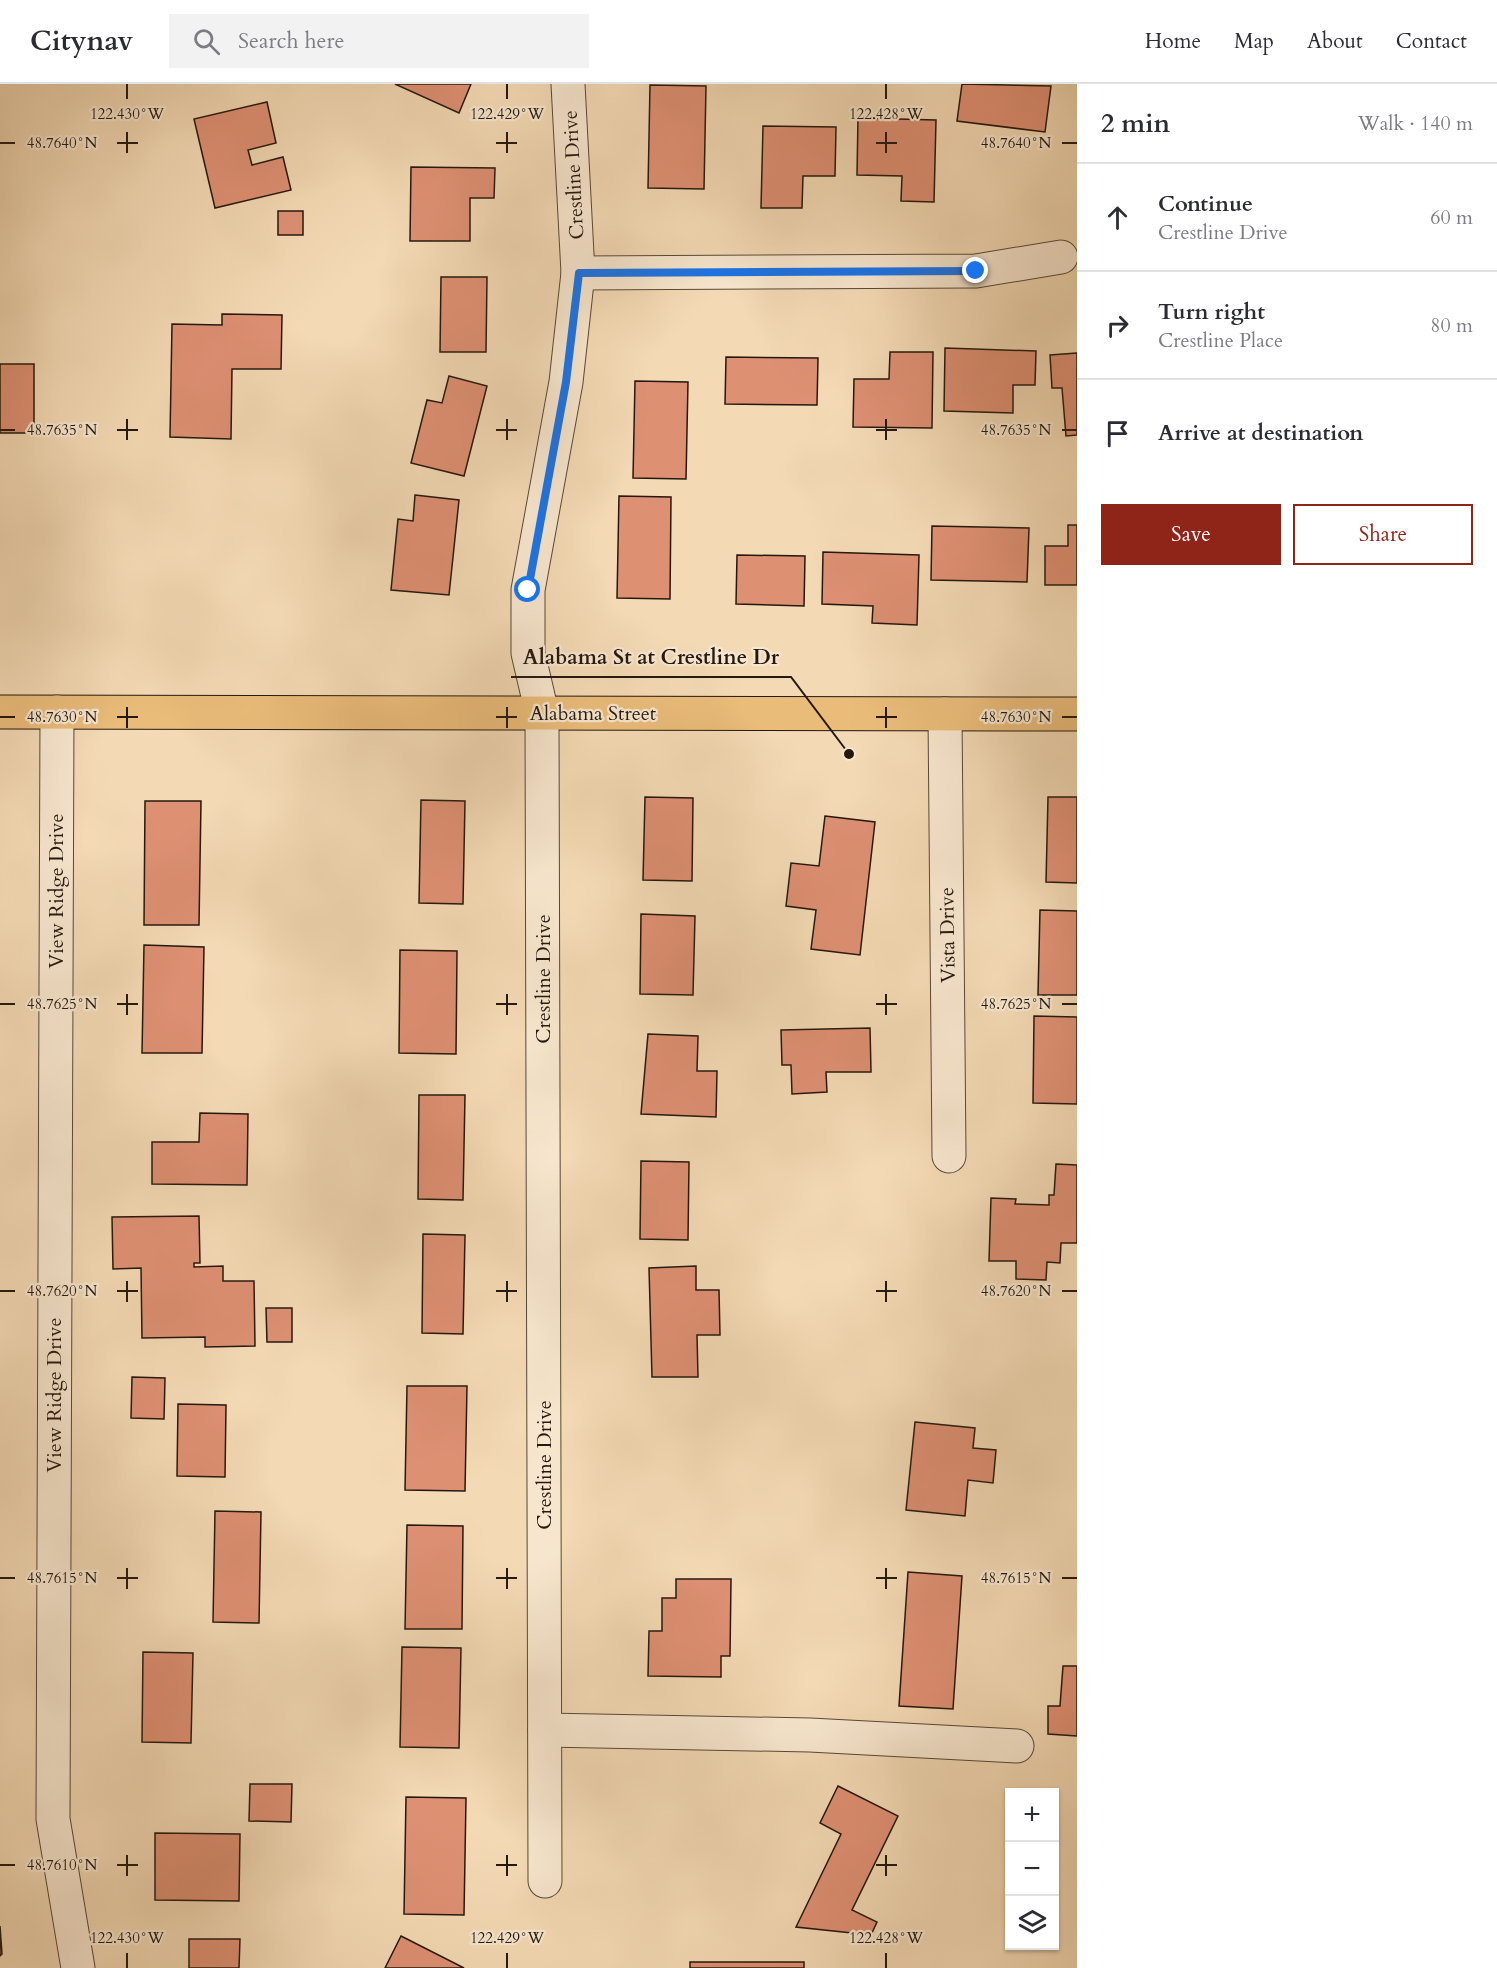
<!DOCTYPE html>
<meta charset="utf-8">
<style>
:root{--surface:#fff;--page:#f2f2f3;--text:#2b2b33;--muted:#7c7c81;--line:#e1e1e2;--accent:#8f2418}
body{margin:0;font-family:Cardo,serif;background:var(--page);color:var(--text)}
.controls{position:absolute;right:18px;bottom:18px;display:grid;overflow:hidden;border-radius:0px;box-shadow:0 2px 4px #0004}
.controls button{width:54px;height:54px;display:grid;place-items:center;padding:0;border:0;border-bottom:2px solid var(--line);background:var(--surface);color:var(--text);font:30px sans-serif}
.stop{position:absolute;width:18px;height:18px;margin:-14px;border:4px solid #1a73e8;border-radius:50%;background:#fff}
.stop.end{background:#1a73e8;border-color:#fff;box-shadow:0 2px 6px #0008}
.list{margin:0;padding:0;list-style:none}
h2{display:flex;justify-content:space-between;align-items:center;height:78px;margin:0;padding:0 24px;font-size:26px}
h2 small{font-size:20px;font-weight:400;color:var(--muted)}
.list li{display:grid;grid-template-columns:39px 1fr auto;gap:18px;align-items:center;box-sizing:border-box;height:108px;padding:0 24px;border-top:2px solid var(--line)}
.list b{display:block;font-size:22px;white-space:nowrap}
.list p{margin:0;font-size:20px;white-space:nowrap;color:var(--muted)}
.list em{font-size:20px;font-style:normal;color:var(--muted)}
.actions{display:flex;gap:12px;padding:18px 24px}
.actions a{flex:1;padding:14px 0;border:2px solid var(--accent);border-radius:0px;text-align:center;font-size:21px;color:var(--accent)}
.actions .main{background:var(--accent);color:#fff}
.icon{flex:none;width:33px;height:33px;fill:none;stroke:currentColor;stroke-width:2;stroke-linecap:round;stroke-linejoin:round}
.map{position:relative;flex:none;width:1077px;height:1884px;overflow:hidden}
header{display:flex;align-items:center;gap:36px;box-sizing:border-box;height:84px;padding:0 30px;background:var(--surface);border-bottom:2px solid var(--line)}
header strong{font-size:28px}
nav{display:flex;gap:33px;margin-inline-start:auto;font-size:21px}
.search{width:420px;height:54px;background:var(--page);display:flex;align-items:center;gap:15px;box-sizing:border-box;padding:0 21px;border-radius:0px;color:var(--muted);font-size:22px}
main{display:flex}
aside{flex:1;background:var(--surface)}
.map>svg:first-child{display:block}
.building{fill:#de9073;stroke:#24180f;stroke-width:1.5}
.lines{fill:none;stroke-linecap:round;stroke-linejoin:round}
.minor-casing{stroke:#584838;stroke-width:35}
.major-casing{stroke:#24180f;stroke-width:35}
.minor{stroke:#f7e6ce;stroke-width:33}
.major{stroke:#eabc7a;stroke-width:33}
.route{stroke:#1a73e8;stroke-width:8}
.ticks{fill:none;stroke:#24180f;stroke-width:2}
.labels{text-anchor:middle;stroke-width:4.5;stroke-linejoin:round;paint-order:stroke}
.street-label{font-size:20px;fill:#24180f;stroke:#f7e6ce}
.ticks-label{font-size:15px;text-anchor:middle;fill:#24180f;stroke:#f7e6ce;stroke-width:4.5;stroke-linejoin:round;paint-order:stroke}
.leader{fill:none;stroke:#24180f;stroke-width:2}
.callout-dot{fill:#24180f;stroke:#f7e6ce;stroke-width:2}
.callout-label{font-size:21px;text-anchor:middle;font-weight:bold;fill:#24180f;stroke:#f7e6ce;stroke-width:4.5;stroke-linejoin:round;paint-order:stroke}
</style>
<header>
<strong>Citynav</strong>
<div class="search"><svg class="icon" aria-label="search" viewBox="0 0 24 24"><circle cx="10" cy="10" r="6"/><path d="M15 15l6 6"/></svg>Search here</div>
<nav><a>Home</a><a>Map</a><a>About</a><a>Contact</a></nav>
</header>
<main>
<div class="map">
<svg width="1077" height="1884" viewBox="0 0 1077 1884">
<rect width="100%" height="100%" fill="#f3d9b4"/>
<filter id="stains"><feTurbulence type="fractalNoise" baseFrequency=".00333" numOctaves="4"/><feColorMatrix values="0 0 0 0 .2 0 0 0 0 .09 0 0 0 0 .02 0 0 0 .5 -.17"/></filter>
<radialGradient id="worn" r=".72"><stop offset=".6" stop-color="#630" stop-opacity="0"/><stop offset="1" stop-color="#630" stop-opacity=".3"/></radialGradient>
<g class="building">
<path d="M395,0H471L459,29Z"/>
<path d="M962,0L1051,2L1045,48L957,37Z"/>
<path d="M650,1L706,2L704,105L648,104Z"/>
<path d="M267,18L276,59L248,66L252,81L283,73L291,106L215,124L194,35Z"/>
<path d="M858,34L936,36L934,118L901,117L902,92L857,91Z"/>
<path d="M763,42L836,43L835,92H803L802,124H761Z"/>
<path d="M411,83L495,84L494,114H470V157H410Z"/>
<rect x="278" y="127" width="25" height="24"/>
<path d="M441,193H487L486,268H440Z"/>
<path d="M222,230L282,231L281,285H232L231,355L170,353L172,240L222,241Z"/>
<path d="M945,264L1036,267L1035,301H1013V329L944,327Z"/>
<path d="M890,268H933L932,344L853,343L854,295H889Z"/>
<path d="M1077,269V351L1066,352L1062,304H1052L1050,271Z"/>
<path d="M726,273L818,274L817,321L725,320Z"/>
<rect x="0" y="280" width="34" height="69"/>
<path d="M449,292L487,302L464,392L411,379L427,316L442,319Z"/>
<path d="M635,297L688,298L686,395L633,394Z"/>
<path d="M415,411L459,416L449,511L391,506L398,435L413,437Z"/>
<path d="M619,412L671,413L670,515L617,514Z"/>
<path d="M1068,441H1077V501H1045V462H1068Z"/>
<path d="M932,442L1029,444L1027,498L931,496Z"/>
<path d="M823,468L919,471L917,541L872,539L873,522L822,520Z"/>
<path d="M737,471L805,472L804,522L736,520Z"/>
<path d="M645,713L693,714L692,797L643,796Z"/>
<path d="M1048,713H1077V799L1046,798Z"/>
<path d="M421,716L465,717L463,820L419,819Z"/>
<path d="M145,717H201L199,841H144Z"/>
<path d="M825,732L875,738L860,871L811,865L816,826L786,822L791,779L819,782Z"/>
<path d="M1040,826L1077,827V911H1038Z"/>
<path d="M641,830L695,832L693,911L640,910Z"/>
<path d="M144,861L204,863L202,969H142Z"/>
<path d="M400,866L457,867L456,970L399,969Z"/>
<path d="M1034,932L1077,933V1020L1033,1019Z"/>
<path d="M870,944L871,988H826L827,1008L792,1010L791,981H782L781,946Z"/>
<path d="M648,950L698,952L697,987H717L716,1033L641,1030Z"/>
<path d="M419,1011H465L463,1116L418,1115Z"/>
<path d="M200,1029L248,1030L247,1101L152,1100V1058H199Z"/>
<path d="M641,1077L689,1078L688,1156L640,1155Z"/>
<path d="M1056,1080L1077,1081V1159H1061L1060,1179L1047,1178L1046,1196L1016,1195V1177H989L991,1114L1016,1115L1015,1120L1049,1121V1111H1054Z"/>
<path d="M199,1132L200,1179H194V1183L223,1182V1197H254L255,1262L205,1263V1253L142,1254L141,1184L113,1185L112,1133Z"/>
<path d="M423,1150L465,1151L463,1250L422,1249Z"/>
<path d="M696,1182V1206H719L720,1251H697L698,1293H652L649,1184Z"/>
<path d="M266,1224H292V1258H267Z"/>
<path d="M132,1293L165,1294L164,1335L131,1334Z"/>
<path d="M407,1302H467L465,1407L405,1406Z"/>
<path d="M178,1320L226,1321L225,1393L177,1392Z"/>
<path d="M915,1338L975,1344L973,1364L996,1366L993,1399L968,1396L965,1432L906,1426Z"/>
<path d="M215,1427L261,1428L259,1539L213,1538Z"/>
<path d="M407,1441L463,1442L462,1545H405Z"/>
<path d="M908,1488L962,1492L953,1625L899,1622Z"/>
<path d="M676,1495H731L730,1572H721V1593L648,1592L649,1547H662V1514H676Z"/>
<path d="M402,1563L461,1564L459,1664L400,1663Z"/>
<path d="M143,1568L193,1569L191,1659L142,1658Z"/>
<path d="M1063,1582H1077V1652L1048,1650V1622H1060Z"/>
<path d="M250,1700H292L291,1738L249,1737Z"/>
<path d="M838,1702L898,1732L852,1826L877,1838L871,1851L796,1843L841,1750L820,1739Z"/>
<path d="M406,1713L466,1714L464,1831L404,1830Z"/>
<path d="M155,1749L240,1750L239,1817L155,1816Z"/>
<path d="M0,1842L2,1870L0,1872Z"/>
<path d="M401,1852L464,1884H385Z"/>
<path d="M189,1855H240L239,1884H189Z"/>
<rect x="690" y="1878" width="114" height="6"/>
</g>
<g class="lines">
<g class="minor-casing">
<g id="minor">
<path d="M578,189L976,187L1061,173"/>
<path d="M57,628L53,1735L78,1884"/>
<path d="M945,630L949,1072"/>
<path d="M545,1646L810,1651L1017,1662"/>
<path d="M545,1797L542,629L528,569V506L566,298L578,189L568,0"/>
</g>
</g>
<g class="major-casing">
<path id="major" d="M0,628L1077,630"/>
</g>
<use href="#minor" class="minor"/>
<use href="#major" class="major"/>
</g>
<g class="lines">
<path class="route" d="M528,506L566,298L579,189L976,187"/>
</g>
<path class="ticks" d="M127,0V15M507,0V15M886,0V15M127,48V69M507,48V69M886,48V69M0,59H15M117,59H138M496,59H517M876,59H897M1062,59H1077M127,335V356M507,335V356M886,335V356M0,346H15M117,346H138M496,346H517M876,346H897M1062,346H1077M127,623V644M507,623V644M886,623V644M0,633H15M117,633H138M496,633H517M876,633H897M1062,633H1077M127,910V931M507,910V931M886,910V931M0,920H15M117,920H138M496,920H517M876,920H897M1062,920H1077M127,1197V1218M507,1197V1218M886,1197V1218M0,1207H15M117,1207H138M496,1207H517M876,1207H897M1062,1207H1077M127,1484V1505M507,1484V1505M886,1484V1505M0,1494H15M117,1494H138M496,1494H517M876,1494H897M1062,1494H1077M127,1771V1792M507,1771V1792M886,1771V1792M0,1781H15M117,1781H138M496,1781H517M876,1781H897M127,1869V1884M507,1869V1884M886,1869V1884"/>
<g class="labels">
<g class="street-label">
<text transform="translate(573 91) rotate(-93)" y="7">Crestline Drive</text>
<text x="593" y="636">Alabama Street</text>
<text transform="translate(56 807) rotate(-90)" y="7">View Ridge Drive</text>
<text transform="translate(947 851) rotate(-91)" y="7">Vista Drive</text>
<text transform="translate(543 895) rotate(-90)" y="7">Crestline Drive</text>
<text transform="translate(54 1311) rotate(-90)" y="7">View Ridge Drive</text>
<text transform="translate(544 1381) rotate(-90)" y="7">Crestline Drive</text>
</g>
</g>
<g class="ticks-label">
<text x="127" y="35">122.430°W</text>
<text x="507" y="35">122.429°W</text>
<text x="886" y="35">122.428°W</text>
<text x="62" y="64">48.7640°N</text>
<text x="1016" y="64">48.7640°N</text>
<text x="62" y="351">48.7635°N</text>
<text x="1016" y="351">48.7635°N</text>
<text x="62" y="638">48.7630°N</text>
<text x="1016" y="638">48.7630°N</text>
<text x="62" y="925">48.7625°N</text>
<text x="1016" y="925">48.7625°N</text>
<text x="62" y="1212">48.7620°N</text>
<text x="1016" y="1212">48.7620°N</text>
<text x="62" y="1499">48.7615°N</text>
<text x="1016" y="1499">48.7615°N</text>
<text x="62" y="1786">48.7610°N</text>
<text x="127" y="1859">122.430°W</text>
<text x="507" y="1859">122.429°W</text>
<text x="886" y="1859">122.428°W</text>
</g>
<path class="leader" d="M849 670L791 593H511"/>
<circle class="callout-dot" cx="849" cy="670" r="6"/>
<g class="callout-label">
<text x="651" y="580">Alabama St at Crestline Dr</text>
</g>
<rect width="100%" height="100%" filter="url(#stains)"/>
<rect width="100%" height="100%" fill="url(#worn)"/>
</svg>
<div class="controls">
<button>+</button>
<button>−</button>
<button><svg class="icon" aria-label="layers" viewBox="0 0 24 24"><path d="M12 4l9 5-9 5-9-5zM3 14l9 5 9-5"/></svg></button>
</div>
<div class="stop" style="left:528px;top:506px"></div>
<div class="stop end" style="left:976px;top:187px"></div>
</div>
<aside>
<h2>2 min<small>Walk · 140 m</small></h2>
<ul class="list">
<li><svg class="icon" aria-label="ahead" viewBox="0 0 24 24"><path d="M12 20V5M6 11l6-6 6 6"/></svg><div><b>Continue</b><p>Crestline Drive</p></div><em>60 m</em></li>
<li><svg class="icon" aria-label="right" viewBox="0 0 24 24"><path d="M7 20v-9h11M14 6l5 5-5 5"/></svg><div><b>Turn right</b><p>Crestline Place</p></div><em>80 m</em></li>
<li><svg class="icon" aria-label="arrive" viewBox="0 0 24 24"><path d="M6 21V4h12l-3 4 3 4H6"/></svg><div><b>Arrive at destination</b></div></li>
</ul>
<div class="actions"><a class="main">Save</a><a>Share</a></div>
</aside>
</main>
